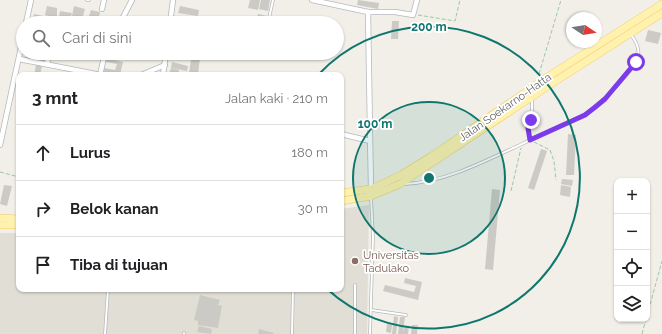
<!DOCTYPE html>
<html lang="id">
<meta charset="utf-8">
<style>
:root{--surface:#fff;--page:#f2f2f2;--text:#202124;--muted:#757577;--line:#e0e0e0}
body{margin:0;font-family:Raleway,sans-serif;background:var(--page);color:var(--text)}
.controls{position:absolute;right:12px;bottom:12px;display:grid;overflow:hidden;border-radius:8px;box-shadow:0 1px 3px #0004}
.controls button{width:36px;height:36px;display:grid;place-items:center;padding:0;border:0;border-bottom:1px solid var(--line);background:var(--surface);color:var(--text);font:20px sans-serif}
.compass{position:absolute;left:566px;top:12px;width:36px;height:36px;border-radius:50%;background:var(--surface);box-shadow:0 1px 3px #0004;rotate:102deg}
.stop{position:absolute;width:12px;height:12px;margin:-9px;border:3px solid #7c3aed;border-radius:50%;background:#fff}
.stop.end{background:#7c3aed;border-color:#fff;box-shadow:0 1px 4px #0008}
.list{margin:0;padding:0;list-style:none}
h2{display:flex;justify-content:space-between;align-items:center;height:52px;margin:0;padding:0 16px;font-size:17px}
h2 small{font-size:13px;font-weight:400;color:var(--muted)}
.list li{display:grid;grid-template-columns:26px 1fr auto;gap:12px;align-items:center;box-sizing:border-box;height:56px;padding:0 16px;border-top:1px solid var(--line)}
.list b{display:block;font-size:15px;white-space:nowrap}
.list em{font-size:13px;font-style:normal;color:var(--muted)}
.icon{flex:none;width:22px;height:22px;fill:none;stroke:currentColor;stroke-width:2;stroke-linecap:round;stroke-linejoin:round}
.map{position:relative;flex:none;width:662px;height:334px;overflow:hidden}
.search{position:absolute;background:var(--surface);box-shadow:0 1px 3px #0004;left:16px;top:16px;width:328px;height:44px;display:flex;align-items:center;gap:10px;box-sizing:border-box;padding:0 14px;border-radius:22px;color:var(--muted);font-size:15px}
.panel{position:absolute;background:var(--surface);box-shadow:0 1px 3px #0004;left:16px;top:72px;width:328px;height:220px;border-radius:8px}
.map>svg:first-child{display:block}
.education{fill:#e1ded6}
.building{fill:#cccac5}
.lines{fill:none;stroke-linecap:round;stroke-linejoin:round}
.lane-casing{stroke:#b5b8bc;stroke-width:3.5}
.street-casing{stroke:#b5b8bc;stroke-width:6}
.primary-casing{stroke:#f2c960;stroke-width:8}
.path{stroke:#9cc7a9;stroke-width:1;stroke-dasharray:4 2;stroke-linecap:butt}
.lane{stroke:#fff;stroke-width:2}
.street{stroke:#fff;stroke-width:4.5}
.primary{stroke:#fff2af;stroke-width:7}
.route{stroke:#7c3aed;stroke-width:5}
.ring{fill:none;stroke:#0f766e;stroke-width:2}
.education-dot{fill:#8d6e63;stroke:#fff;stroke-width:1.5}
.labels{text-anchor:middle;stroke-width:3.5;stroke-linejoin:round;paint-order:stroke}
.street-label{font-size:11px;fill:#5f6368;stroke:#fff}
.education-label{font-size:11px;fill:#785e54;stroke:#fff;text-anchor:start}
.centre{fill:#0f766e;stroke:#fff;stroke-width:2}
.ring-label{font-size:12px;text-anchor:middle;font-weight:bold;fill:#0f766e;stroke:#fff;stroke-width:3.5;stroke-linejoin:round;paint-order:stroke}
</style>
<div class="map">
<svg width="662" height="334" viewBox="0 0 662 334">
<rect width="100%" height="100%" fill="#f1efe8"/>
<path class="education" d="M369,205L367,334H0V233H19V289H341V209Z"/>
<g class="building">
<path d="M250,0H260L258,10L248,8Z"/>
<path d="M261,0H270L268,11L259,9Z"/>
<path d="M358,0L379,3L378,9L357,5Z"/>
<path d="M47,6L57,8V19L45,15Z"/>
<path d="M74,6L85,9L81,23L71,21Z"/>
<path d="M180,6L199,10L198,16L178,13Z"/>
<path d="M91,10L100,12L99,18L89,16Z"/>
<path d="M60,11L72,13L70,20L59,17Z"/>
<path d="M34,14L43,16L42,23H32Z"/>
<path d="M258,14L267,16L265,23H256Z"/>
<path d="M45,16L56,19L55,23H44Z"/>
<path d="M392,21H399L398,39H391Z"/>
<path d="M648,30L661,33L658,44L645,41Z"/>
<path d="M35,53L48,55L47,62L34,59Z"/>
<path d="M108,53L120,54L118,60L110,59L123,62L120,75L103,72L104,68L115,70L117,64L106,62Z"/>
<path d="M192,53H203L202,58H200L198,74L189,73Z"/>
<path d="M172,62L188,66L187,71L171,68Z"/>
<path d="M36,65L42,66L40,75H34Z"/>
<path d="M171,68L179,70L178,75H169Z"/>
<path d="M568,134L576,135L574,175H566Z"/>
<path d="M541,149L547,151L534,190L528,188Z"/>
<path d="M562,179L573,180L572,186L561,184Z"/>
<path d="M4,185L12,186L7,206L0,204Z"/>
<path d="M561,185L571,187L570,197L560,195Z"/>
<path d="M492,189L500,190L493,270L485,269Z"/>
<path d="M405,278L422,282L418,300L383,291L385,285L414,292L416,286L404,283Z"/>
<path d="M200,295L220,300L218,305L222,306L218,328L198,325V321L194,320Z"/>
<path d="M394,316L398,317L396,334H392Z"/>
<path d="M400,317H405L403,331L405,326H409L408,334H398Z"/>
<path d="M387,324L392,325L391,333L386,332Z"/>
<path d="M412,325H418L417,334H411Z"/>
<path d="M199,326L212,329L211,334L197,332Z"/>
<path d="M259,329L274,333L273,334H258Z"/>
</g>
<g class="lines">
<g class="lane-casing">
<g id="lane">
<path d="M87,0H89"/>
<path d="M172,17L195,23"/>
<path d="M268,23L273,0"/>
<path d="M530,140L528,128L532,116V98"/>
<path d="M405,184C446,182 485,161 522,144C542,133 565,126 585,114C597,107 635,70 638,57C640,48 636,41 631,35"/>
<path d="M371,310L406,315"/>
<path d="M105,334L108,289"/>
<path d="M184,334V333"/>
<path d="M292,334L293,289"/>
<path d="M355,334V285"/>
<path d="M370,334L373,237L371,197"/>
</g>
</g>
<g class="street-casing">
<g id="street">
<path d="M312,0L368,12L371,191"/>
<path d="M102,9L104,0"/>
<path d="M368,12H395L413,15L417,0"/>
<path d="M26,23L31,0"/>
<path d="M120,23L132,0"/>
<path d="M170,23L173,0"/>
<path d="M19,59L101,75"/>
<path d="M47,64L49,53"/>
<path d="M100,75L105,53"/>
<path d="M141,75L165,65"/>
<path d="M163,75L166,53"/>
<path d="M341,134L370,141"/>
<path d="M0,145L23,38"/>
</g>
</g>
<g class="primary-casing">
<g id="primary">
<path d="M341,193L371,189L401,175L432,156L549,76L662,4"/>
<path d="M341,201L371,196L400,184L554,82L662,13"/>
<path d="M0,218L19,219"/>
<path d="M0,225H19"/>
</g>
</g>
<g class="path">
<path d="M418,15L455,21L460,0"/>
<path d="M539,74L561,0"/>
<path d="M534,142L550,150L554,161L556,180"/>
<path d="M0,172L19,177"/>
<path d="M511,191L521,148"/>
<path d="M647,316L662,261"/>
<path d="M642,334L646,319"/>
</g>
<use href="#lane" class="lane"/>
<use href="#street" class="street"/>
<use href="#primary" class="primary"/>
</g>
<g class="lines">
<path class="route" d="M531,120L528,128L530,140L585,115L594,108L605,99L636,62"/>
</g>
<circle cx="429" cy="178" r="76" fill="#0f766e" fill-opacity=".12"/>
<g class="ring">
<circle cx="429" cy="178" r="76"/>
<path d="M319 74A151 151 0 1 1 327 289"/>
</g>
<circle class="education-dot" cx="355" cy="261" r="4"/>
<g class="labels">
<g class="street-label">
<text transform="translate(505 107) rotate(-35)" y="4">Jalan Soekarno-Hatta</text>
</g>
<g class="education-label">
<text x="363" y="259">Universitas<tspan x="363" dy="13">Tadulako</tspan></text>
</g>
</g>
<circle cx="429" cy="178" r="6" class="centre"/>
<g class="ring-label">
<text x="429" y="31">200 m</text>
<text x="375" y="128">100 m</text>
</g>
</svg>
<div class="controls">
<button>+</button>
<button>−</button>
<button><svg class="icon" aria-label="locate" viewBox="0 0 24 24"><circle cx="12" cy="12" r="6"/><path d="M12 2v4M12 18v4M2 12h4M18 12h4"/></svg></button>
<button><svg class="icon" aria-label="layers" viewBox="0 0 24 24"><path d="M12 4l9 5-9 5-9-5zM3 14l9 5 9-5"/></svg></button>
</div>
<svg class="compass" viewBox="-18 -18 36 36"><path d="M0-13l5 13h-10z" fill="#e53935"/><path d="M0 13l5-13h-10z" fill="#757577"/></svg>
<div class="stop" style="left:636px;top:62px"></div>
<div class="stop end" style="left:531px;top:120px"></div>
<div class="search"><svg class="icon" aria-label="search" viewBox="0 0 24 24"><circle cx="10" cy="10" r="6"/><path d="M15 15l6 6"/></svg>Cari di sini</div>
<section class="panel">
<h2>3 mnt<small>Jalan kaki · 210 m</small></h2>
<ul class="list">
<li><svg class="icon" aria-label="ahead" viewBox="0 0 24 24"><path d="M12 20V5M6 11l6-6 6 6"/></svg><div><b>Lurus</b></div><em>180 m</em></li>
<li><svg class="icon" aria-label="right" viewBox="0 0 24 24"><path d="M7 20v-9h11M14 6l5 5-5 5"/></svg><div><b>Belok kanan</b></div><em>30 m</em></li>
<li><svg class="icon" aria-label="arrive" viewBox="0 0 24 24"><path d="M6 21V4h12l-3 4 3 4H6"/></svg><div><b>Tiba di tujuan</b></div></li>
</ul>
</section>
</div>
